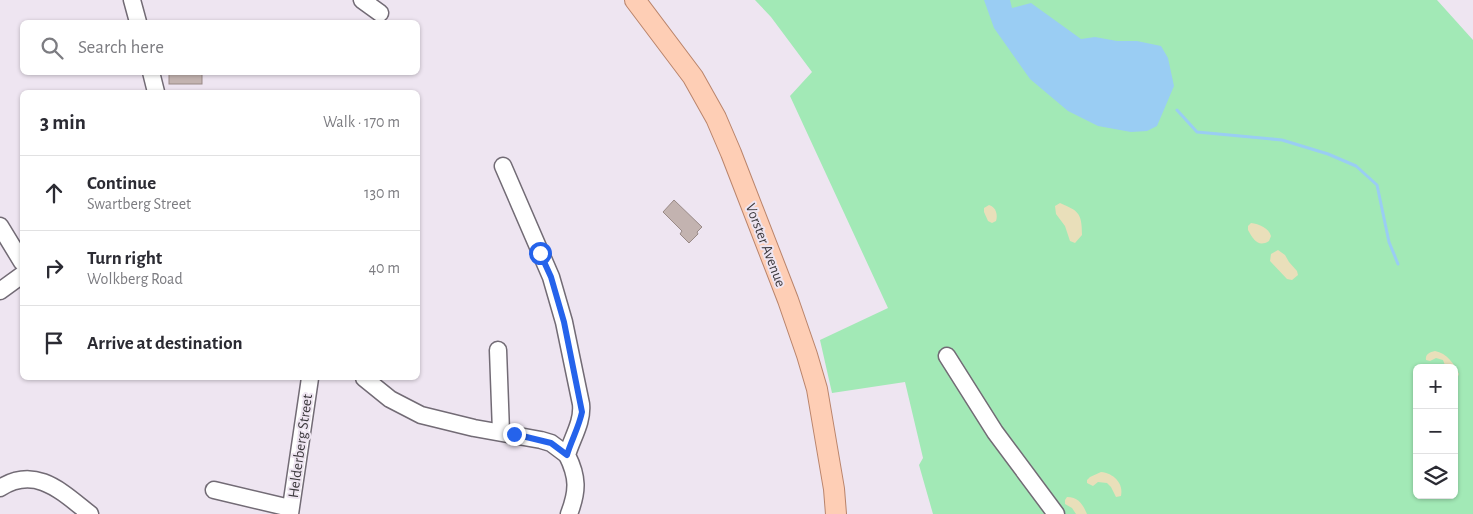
<!DOCTYPE html>
<meta charset="utf-8">
<style>
:root{--surface:#fff;--page:#f2f2f3;--text:#2b2b33;--muted:#7c7c81;--line:#e1e1e2}
body{margin:0;font-family:"Alegreya Sans",sans-serif;background:var(--page);color:var(--text)}
.controls{position:absolute;right:15px;bottom:15px;display:grid;overflow:hidden;border-radius:8px;box-shadow:0 1px 4px #0004}
.controls button{width:45px;height:45px;display:grid;place-items:center;padding:0;border:0;border-bottom:1px solid var(--line);background:var(--surface);color:var(--text);font:25px sans-serif}
.stop{position:absolute;width:15px;height:15px;margin:-11px;border:4px solid #2563eb;border-radius:50%;background:#fff}
.stop.end{background:#2563eb;border-color:#fff;box-shadow:0 1px 5px #0008}
.list{margin:0;padding:0;list-style:none}
h2{display:flex;justify-content:space-between;align-items:center;height:65px;margin:0;padding:0 20px;font-size:21px}
h2 small{font-size:16px;font-weight:400;color:var(--muted)}
.list li{display:grid;grid-template-columns:32px 1fr auto;gap:15px;align-items:center;box-sizing:border-box;height:75px;padding:0 20px;border-top:1px solid var(--line)}
.list b{display:block;font-size:19px;white-space:nowrap}
.list p{margin:0;font-size:16px;white-space:nowrap;color:var(--muted)}
.list em{font-size:16px;font-style:normal;color:var(--muted)}
.icon{flex:none;width:28px;height:28px;fill:none;stroke:currentColor;stroke-width:2;stroke-linecap:round;stroke-linejoin:round}
.map{position:relative;flex:none;width:1473px;height:514px;overflow:hidden}
.search{position:absolute;background:var(--surface);box-shadow:0 1px 4px #0004;left:20px;top:20px;width:400px;height:55px;display:flex;align-items:center;gap:12px;box-sizing:border-box;padding:0 18px;border-radius:8px;color:var(--muted);font-size:19px}
.panel{position:absolute;background:var(--surface);box-shadow:0 1px 4px #0004;left:20px;top:90px;width:400px;height:290px;border-radius:8px}
.map>svg:first-child{display:block}
.green{fill:#a2e9b6;fill-rule:evenodd}
.sand{fill:#e9dfba}
.water{fill:#9acdf3}
.lines{fill:none;stroke-linecap:round;stroke-linejoin:round}
.stream{stroke:#9acdf3;stroke-width:3}
.building{fill:#c3b3b0;stroke:#998a87}
.minor-casing{stroke:#726b75;stroke-width:19}
.major-casing{stroke:#ba846b;stroke-width:22}
.minor{stroke:#fff;stroke-width:16}
.major{stroke:#feceb5;stroke-width:20}
.route{stroke:#2563eb;stroke-width:6}
.labels{text-anchor:middle;stroke-width:4;stroke-linejoin:round;paint-order:stroke}
.street-label{font-size:15px;fill:#3c393d;stroke:#eee5f1}
</style>
<div class="map">
<svg width="1473" height="514" viewBox="0 0 1473 514">
<rect width="100%" height="100%" fill="#eee5f1"/>
<path class="green" d="M755,0H1437L1473,40V514H933L919,465L923,458L905,382L832,393L820,340L888,308L790,96L812,72L771,17ZM1417,368H1454V495H1417Z"/>
<g class="sand">
<path d="M1060,203C1078,211 1082,212 1082,235L1075,243L1070,241L1065,226L1056,214L1055,206Z"/>
<path d="M989,205C996,207 998,215 996,221L992,223L988,221L984,212V208Z"/>
<path d="M1251,223C1259,224 1269,228 1271,236L1269,241C1258,248 1253,239 1248,230V226Z"/>
<path d="M1278,250L1285,255L1289,262L1297,271L1298,275L1292,280L1287,279L1270,261L1271,254Z"/>
<path d="M1435,351C1447,353 1454,364 1459,374L1457,379L1454,380V368H1446L1443,360L1436,358L1430,361L1426,360C1425,354 1430,352 1435,351Z"/>
<path d="M1101,472C1113,473 1124,483 1121,496L1116,497L1111,487L1107,483L1098,482L1093,486L1087,483V480L1090,477Z"/>
<path d="M1067,497C1079,497 1083,505 1087,514H1076L1072,508L1065,504V500Z"/>
</g>
<path class="water" d="M984,0H1010L1012,8L1031,3L1081,39L1095,37L1117,41H1137L1161,46L1168,58L1174,86L1157,126L1147,131L1131,132L1098,126L1068,111L1030,79L994,28Z"/>
<g class="lines">
<path class="stream" d="M1177,110L1197,132L1282,140L1328,154L1356,166L1377,185L1389,242L1398,264"/>
</g>
<g class="building">
<rect x="169" y="72" width="33" height="12"/>
<path d="M674,200L702,227L697,232L698,234L689,243L680,234L682,231L663,212Z"/>
</g>
<g class="lines">
<g class="minor-casing">
<g id="minor">
<path d="M132,0L138,22"/>
<path d="M362,0L380,13"/>
<path d="M151,72L156,92"/>
<path d="M503,166L551,277L564,322L581,404C583,422 572,438 567,455C578,477 578,491 569,514"/>
<path d="M0,226L22,262"/>
<path d="M0,291L22,275"/>
<path d="M498,350L501,432"/>
<path d="M947,356L995,432L1056,514"/>
<path d="M364,378L390,399L421,415L474,428L541,440L551,443L567,455"/>
<path d="M0,488C36,465 62,492 90,514"/>
<path d="M214,490L290,508"/>
<path d="M290,514L310,378"/>
</g>
</g>
<g class="major-casing">
<path id="major" d="M635,0L693,77L716,118L731,153L788,300L807,355L817,389L834,489L836,514"/>
</g>
<use href="#minor" class="minor"/>
<use href="#major" class="major"/>
</g>
<g class="lines">
<path class="route" d="M514,434L551,443L567,455C571,441 579,427 582,412L564,322L551,277L540,253"/>
</g>
<g class="labels">
<g class="street-label">
<text transform="translate(766 245) rotate(69)" y="5">Vorster Avenue</text>
<text transform="translate(300 446) rotate(-82)" y="5">Helderberg Street</text>
</g>
</g>
</svg>
<div class="controls">
<button>+</button>
<button>−</button>
<button><svg class="icon" aria-label="layers" viewBox="0 0 24 24"><path d="M12 4l9 5-9 5-9-5zM3 14l9 5 9-5"/></svg></button>
</div>
<div class="stop" style="left:540px;top:253px"></div>
<div class="stop end" style="left:514px;top:434px"></div>
<div class="search"><svg class="icon" aria-label="search" viewBox="0 0 24 24"><circle cx="10" cy="10" r="6"/><path d="M15 15l6 6"/></svg>Search here</div>
<section class="panel">
<h2>3 min<small>Walk · 170 m</small></h2>
<ul class="list">
<li><svg class="icon" aria-label="ahead" viewBox="0 0 24 24"><path d="M12 20V5M6 11l6-6 6 6"/></svg><div><b>Continue</b><p>Swartberg Street</p></div><em>130 m</em></li>
<li><svg class="icon" aria-label="right" viewBox="0 0 24 24"><path d="M7 20v-9h11M14 6l5 5-5 5"/></svg><div><b>Turn right</b><p>Wolkberg Road</p></div><em>40 m</em></li>
<li><svg class="icon" aria-label="arrive" viewBox="0 0 24 24"><path d="M6 21V4h12l-3 4 3 4H6"/></svg><div><b>Arrive at destination</b></div></li>
</ul>
</section>
</div>
